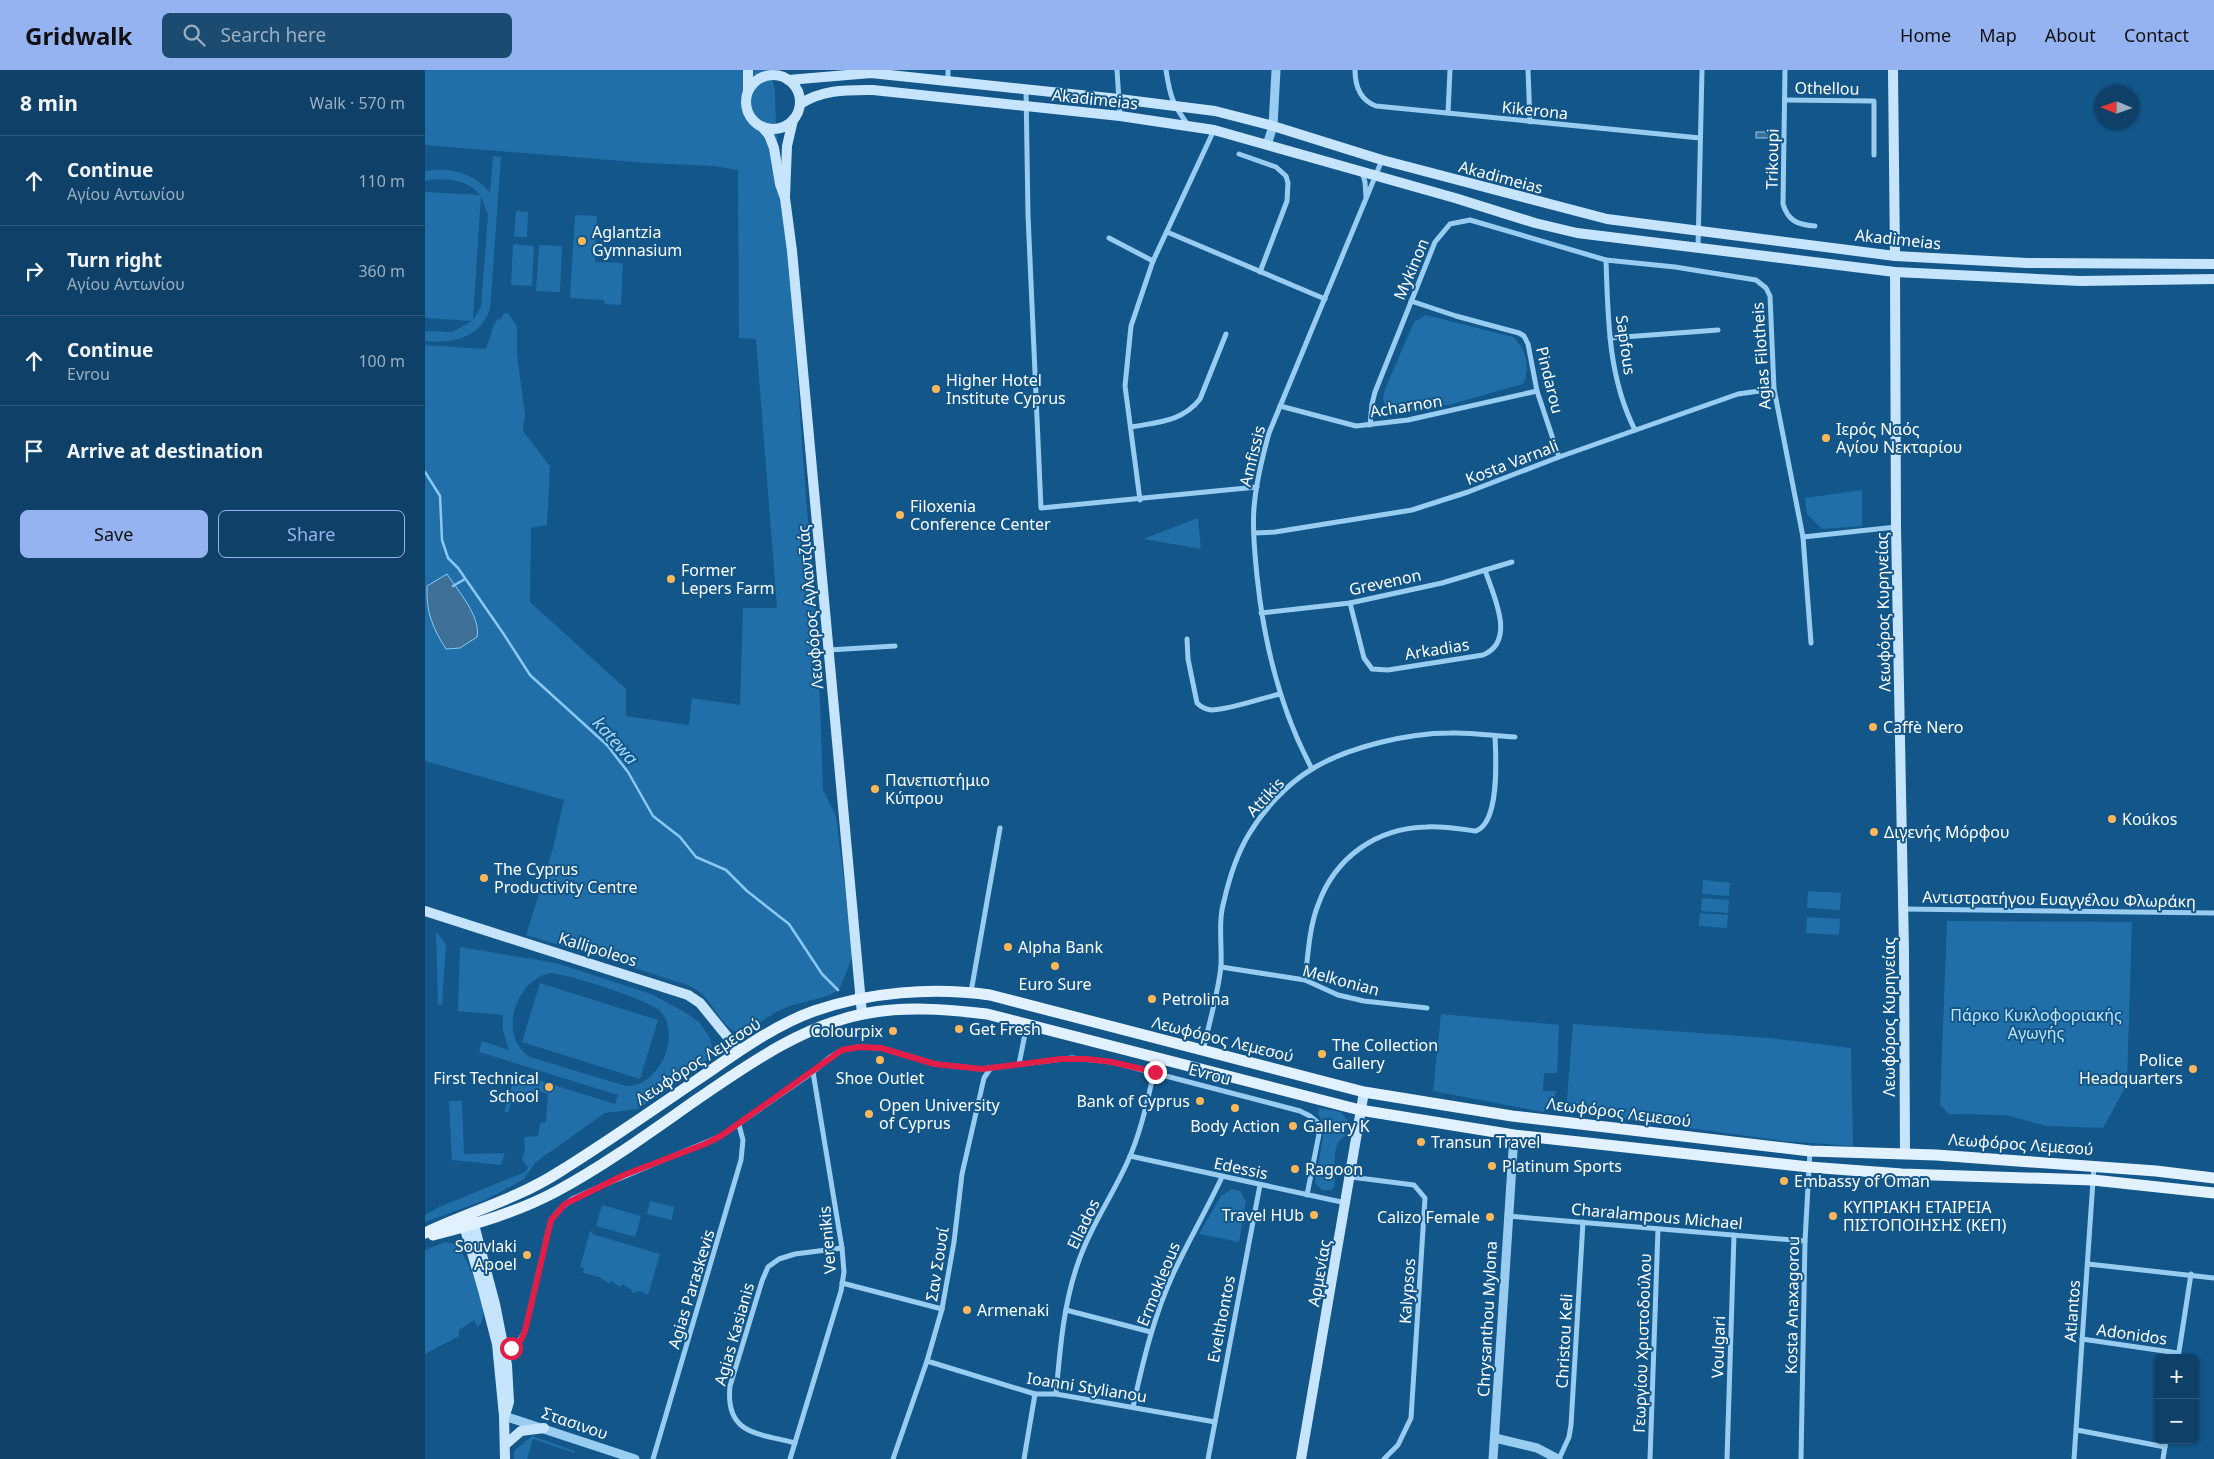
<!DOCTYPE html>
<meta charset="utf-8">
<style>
:root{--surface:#0e4068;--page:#1c4b71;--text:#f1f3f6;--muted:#9bafc0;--line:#2e597c;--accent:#95b2f1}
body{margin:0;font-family:"Noto Sans",sans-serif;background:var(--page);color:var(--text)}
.controls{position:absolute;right:15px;bottom:15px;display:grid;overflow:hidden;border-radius:8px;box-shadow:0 1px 4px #0004}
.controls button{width:45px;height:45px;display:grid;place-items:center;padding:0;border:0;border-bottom:1px solid var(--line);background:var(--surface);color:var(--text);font:25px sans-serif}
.compass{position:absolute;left:1669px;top:15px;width:45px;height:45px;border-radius:50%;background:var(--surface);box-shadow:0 1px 4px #0004;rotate:272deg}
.stop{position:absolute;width:15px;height:15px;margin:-11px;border:4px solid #e11d48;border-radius:50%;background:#fff}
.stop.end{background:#e11d48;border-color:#fff;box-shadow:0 1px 5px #0008}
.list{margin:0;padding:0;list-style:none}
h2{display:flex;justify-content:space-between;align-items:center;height:65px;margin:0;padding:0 20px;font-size:21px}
h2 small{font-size:16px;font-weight:400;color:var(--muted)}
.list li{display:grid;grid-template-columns:32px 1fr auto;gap:15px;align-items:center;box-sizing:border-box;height:90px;padding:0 20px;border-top:1px solid var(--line)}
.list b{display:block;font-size:19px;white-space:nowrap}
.list p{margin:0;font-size:16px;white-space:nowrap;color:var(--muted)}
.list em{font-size:16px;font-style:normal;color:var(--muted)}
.actions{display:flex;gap:10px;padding:15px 20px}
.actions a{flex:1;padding:11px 0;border:1px solid var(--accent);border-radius:8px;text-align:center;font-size:18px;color:var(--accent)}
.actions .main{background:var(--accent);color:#111}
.icon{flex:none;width:28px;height:28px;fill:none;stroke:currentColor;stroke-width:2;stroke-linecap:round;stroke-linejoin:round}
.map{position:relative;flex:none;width:1789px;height:1389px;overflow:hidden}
header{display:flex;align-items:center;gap:30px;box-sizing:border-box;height:70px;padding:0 25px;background:var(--accent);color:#111}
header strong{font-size:24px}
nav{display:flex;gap:28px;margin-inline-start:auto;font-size:18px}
.search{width:350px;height:45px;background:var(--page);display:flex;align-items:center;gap:12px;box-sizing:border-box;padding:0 18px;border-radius:8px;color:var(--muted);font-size:19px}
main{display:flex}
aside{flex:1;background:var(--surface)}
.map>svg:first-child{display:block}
.green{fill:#206fa8;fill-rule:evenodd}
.water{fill:#3f7198;stroke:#89c9f4}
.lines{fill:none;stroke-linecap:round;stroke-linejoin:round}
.stream{stroke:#89c9f4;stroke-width:2.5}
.minor{stroke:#98ccf1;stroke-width:5}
.tertiary{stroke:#98ccf1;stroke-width:9}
.secondary{stroke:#c6e4fc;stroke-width:10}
.primary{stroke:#e2f1ff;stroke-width:11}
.route{stroke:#e11d48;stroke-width:6}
.poi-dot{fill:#ffb858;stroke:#12568a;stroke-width:2}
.labels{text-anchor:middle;stroke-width:4;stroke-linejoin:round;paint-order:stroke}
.street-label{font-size:16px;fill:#fff;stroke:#12568a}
.poi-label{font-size:16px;fill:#fff;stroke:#12568a;text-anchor:start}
.park-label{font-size:16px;fill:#bee3fc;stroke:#12568a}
.water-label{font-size:18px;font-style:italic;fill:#a3d5f8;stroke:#12568a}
</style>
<header>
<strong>Gridwalk</strong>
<div class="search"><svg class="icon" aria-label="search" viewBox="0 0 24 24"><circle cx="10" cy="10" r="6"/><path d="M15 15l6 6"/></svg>Search here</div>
<nav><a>Home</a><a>Map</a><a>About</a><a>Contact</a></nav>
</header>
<main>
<aside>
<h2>8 min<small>Walk · 570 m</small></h2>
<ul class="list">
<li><svg class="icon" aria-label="ahead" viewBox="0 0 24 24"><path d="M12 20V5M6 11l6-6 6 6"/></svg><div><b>Continue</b><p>Αγίου Αντωνίου</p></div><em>110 m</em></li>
<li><svg class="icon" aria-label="right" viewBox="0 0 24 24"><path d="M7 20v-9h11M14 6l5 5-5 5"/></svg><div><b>Turn right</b><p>Αγίου Αντωνίου</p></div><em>360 m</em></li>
<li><svg class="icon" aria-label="ahead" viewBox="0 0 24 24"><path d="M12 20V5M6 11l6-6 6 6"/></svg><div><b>Continue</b><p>Evrou</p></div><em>100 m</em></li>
<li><svg class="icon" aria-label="arrive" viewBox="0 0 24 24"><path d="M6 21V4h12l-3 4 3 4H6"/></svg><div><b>Arrive at destination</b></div></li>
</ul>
<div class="actions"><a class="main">Save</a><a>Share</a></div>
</aside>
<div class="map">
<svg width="1789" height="1389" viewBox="0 0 1789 1389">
<rect width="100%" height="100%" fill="#12568a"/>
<g class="green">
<path d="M0,0H345L350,21L351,59L359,117L381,428L392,549L398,720L411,746L426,868L432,873C428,883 419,913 413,920C407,927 376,932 365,936C349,942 335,951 323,963C299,968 290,932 273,921C264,914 248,911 237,907C192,891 146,879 101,865L127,782L139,730L0,691V275L61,279L69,254L75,247V251L79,243L84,244L92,257V283L100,345L98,361L125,396L122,455L106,458L105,532L201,619V646L264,655L267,628L315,635L318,538H352L331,269L314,268L313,100L288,96L222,93L0,75ZM22,504L45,540L52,567L35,578C10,560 7,563 2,531Z"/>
<path d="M68,86L76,87L65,239C55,268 28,274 0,271V261L27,262L47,251L0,248V122L55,125C43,109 18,107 0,111V101C24,97 50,103 65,123ZM56,126L63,145L56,237L48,250Z"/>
<path d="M91,141L103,142L102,167H89Z"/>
<path d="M150,145L172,146L170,192L198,193L196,235L180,234L179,230L145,228Z"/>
<path d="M88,174L109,176L107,216L86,215Z"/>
<path d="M114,175L137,176L135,222L111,221Z"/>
<path d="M1001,245L1088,267C1101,279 1106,298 1098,314L1027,334L969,343L962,341L958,329L960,319L989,252Z"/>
<path d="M1437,420V456L1397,459L1382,444L1380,428Z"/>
<path d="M773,448L776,479L718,469Z"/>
<path d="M1278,810L1305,813L1304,826L1277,824Z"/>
<path d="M1383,821L1416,823L1415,840L1382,838Z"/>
<path d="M1277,828L1304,830L1303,843L1276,841Z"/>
<path d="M1275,843L1303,845L1302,858L1274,856Z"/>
<path d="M1382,847L1415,849L1414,865L1381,863Z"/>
<path d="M1522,851L1707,852L1702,1014L1678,1058L1621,1056L1581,1045L1524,1044L1515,1035Z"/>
<path d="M11,862L21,874L17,935H13Z"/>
<path d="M35,877L131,893L226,924L260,942L275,953L285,968L287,977L283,989L228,1029L213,1039L180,1043L111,1092L98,1110L58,1131L0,1152V1145L14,1137L100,1102L103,1098L97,1090L100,1081L99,1067L113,1066L115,1053L121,1052L123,1024L113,1021L90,1024L83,1042H79L91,1003L190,1034L193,1025L54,982L57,971L84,980L78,960V945L33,941ZM126,903C145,905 222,929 235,941C258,965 233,1018 201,1016L105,987C72,967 90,909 126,903Z"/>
<path d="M115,913L233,950L215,1009L97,972Z"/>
<path d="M1016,944L1134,955L1132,1003H1119L1118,1021H1131L1127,1036L1118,1042L1008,1021Z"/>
<path d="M1148,954L1344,968L1426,978L1428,1076L1358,1071L1141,1041Z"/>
<path d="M24,1031H37L39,1084L80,1083L76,1095L27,1090Z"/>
<path d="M894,1038L916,1042L922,1050L921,1064C919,1067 915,1070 913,1073C907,1084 912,1107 909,1118L905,1120H897L890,1113L900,1055L893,1044Z"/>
<path d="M807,1119L815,1121L821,1131L814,1172L774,1164L796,1126Z"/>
<path d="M225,1131L249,1137L247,1150L222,1144Z"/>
<path d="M177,1135L216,1146L210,1167L171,1156Z"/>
<path d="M165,1161L168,1162L167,1164L235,1184L223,1225L215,1221L206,1223L207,1220L197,1214L195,1217L186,1211L185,1214L174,1207L158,1203L159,1198L155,1197Z"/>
<path d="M20,1172L30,1174C41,1182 59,1232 58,1246C58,1250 55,1254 53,1257L49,1250L34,1260V1266L0,1284V1180Z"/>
<path d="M107,1366L150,1381L149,1383L108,1369L102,1389H89V1381Z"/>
</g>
<g class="water">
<rect x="1331" y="62" width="15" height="6"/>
<path d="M22,504C33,521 56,546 52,567L35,578L21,579C7,557 1,542 2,516Z"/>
</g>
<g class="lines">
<g class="stream">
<path d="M0,402L15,426L17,470L23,488L33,498L78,563L105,605L182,675L203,702L228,746L255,767L271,787L301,800L322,821L364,854L397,904L413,920"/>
<path d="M28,516L40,509"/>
</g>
<g class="minor">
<path d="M523,0V10"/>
<path d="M692,0L695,46"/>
<path d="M741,0C745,26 747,33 763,55"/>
<path d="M930,0C930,16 935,30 951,36L1275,68"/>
<path d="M1103,0L1105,52"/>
<path d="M1360,0L1358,134C1363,151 1373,155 1390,156"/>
<path d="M601,19L603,145L616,438L832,417"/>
<path d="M1360,30L1449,31V85"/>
<path d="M1023,43L1025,0"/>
<path d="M814,84L851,97L861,106L863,113L862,131L835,202"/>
<path d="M937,102L940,112L941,127"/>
<path d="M742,162L900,229"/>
<path d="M684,168L728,191"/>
<path d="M1273,178L1277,0"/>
<path d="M1181,190C1183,248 1183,307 1210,360"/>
<path d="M986,231L1031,246L1094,263L1099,266L1103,274L1112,321L1134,387"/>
<path d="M1185,268L1293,260"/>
<path d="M855,336L931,356L983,350L1112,321"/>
<path d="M945,355L947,334L950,322L1010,172L1025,154L1045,150L1181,190L1250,197L1331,210L1341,218L1345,226L1349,319L1378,467L1386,573"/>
<path d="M706,357C733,352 757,352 775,329L801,264"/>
<path d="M715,430L700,316L706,256L728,191L789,60"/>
<path d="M829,463L850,462L987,440L1043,422L1134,387L1313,324L1349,319"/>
<path d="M1378,467L1471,457"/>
<path d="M925,533L939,588L947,599L963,600L1058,585C1092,571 1068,525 1060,500"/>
<path d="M836,543L925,533L1017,513L1087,492"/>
<path d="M762,569L763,589L772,633C776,637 779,639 786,640C804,640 837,628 855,624"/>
<path d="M404,580L470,576"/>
<path d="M887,699C855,639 839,574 832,506C830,484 827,460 829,438C831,412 837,388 844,363L957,90"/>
<path d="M1478,839L1789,843"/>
<path d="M796,897L880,910L913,925L939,931L1002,938"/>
<path d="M880,910C883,886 884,858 893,835C910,787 952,758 1001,757C1018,756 1035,759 1051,761C1075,752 1071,687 1070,666"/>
<path d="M546,922L575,758"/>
<path d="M778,981C784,953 793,924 796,896C797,875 793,851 799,831C804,809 812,784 824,764C839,739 862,714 887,699C923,677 983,663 1025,663C1046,662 1068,666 1090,667"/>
<path d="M594,994L602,954"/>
<path d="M705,1086L921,1133"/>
<path d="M926,1107L989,1115L1000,1128L986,1348L973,1375L959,1389"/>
<path d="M1082,1146L1380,1171"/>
<path d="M1663,1194L1789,1208"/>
<path d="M417,1213L517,1239"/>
<path d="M641,1240L726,1262"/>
<path d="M1657,1269L1753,1283"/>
<path d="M80,1280L91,1276L100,1261L122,1166L126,1150L134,1140L147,1129L167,1120L296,1066L388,1002L404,988L417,980L434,977L456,978L510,994L557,999L647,988L687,992L875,1041L885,1046L893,1053L894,1064L882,1125"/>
<path d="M1753,1288L1766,1204"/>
<path d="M502,1291L610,1324H631L790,1352"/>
<path d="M631,1324C635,1281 638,1237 652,1196C664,1159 686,1128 702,1093C715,1065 722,1033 729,1002"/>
<path d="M708,1337C718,1291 729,1245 749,1202C764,1170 782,1139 797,1107"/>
<path d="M1652,1360L1740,1377"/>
<path d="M370,1373C333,1363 300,1365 305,1316L337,1211L343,1197L354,1189L370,1184L417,1178"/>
<path d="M228,1389L316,1090L318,1070L314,1055"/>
<path d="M365,1389L416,1221L419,1202L417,1178L388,1002"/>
<path d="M468,1389L502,1291L517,1239L529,1172L537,1104L559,1008L565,999"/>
<path d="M599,1389L610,1324"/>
<path d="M783,1389L835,1115"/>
<path d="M1134,1389L1144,1367L1146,1355L1158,1152"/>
<path d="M1225,1389L1233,1159"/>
<path d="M1302,1389L1309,1165"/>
<path d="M1376,1389L1380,1171L1385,1081"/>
<path d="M1649,1389L1669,1096"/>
<path d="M1738,1389L1741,1370"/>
</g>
<g class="tertiary">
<path d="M842,75L848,56L851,0"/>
<path d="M79,1346L210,1389"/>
<path d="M1070,1368L1112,1378L1133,1389"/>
<path d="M1068,1389L1089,1065"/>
</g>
<g class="secondary">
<path d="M1468,0L1470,186"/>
<circle cx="348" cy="32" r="27"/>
<path d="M363,10L446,3L694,29L790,41L848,56L957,90L1182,149L1470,186L1602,193L1789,194"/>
<path d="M323,21V0"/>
<path d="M375,34C398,19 422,20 448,20L695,46L789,60L1030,128L1110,153L1152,163L1470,202L1655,211L1789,209"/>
<path d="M338,58L344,65L349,78L355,114L360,128L367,181L437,944"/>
<path d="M360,127L362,76L368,50"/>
<path d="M1470,202L1471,457L1479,881L1480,1083"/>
<path d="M0,841L263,925L275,933L314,981"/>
<path d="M47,1147L70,1234L82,1295L84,1332L80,1345"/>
<path d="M37,1149L58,1220L72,1274L79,1346L80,1389"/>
<path d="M81,1374L96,1361L119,1358"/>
<path d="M876,1389L939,1022"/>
</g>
<g class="primary">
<path d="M0,1163C44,1142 92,1129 134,1102C181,1073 226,1041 272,1010C309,985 347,956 389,941C444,922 507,917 565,925L939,1022L1087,1046L1385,1081L1511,1085L1731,1101L1789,1108"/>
<path d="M8,1165C51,1154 93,1142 132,1121C182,1094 228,1060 274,1028C324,994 377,956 438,944C478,936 521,939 562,944L935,1040L1089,1065L1384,1097L1477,1104L1668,1110L1789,1123"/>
</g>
</g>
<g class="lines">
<path class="route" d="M86,1278L96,1270L100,1261L126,1150L140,1134L199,1105L280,1074L296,1066L417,980L434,977L456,978L510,994L557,999L636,989H662L687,992L730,1002"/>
</g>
<g class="poi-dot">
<circle cx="157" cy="171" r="5"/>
<circle cx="511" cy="319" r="5"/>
<circle cx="1401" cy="368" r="5"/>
<circle cx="475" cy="445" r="5"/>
<circle cx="246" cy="509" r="5"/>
<circle cx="1448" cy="657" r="5"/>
<circle cx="450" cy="719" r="5"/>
<circle cx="1687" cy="749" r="5"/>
<circle cx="1449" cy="762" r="5"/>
<circle cx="59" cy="808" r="5"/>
<circle cx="583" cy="877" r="5"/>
<circle cx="630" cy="896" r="5"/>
<circle cx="727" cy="929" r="5"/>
<circle cx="534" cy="959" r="5"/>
<circle cx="468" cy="961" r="5"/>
<circle cx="897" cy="984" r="5"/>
<circle cx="455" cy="990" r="5"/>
<circle cx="1768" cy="999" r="5"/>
<circle cx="124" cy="1017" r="5"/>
<circle cx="775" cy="1031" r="5"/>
<circle cx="810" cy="1038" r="5"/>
<circle cx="444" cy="1044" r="5"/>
<circle cx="868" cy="1056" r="5"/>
<circle cx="996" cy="1072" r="5"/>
<circle cx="1067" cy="1096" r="5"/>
<circle cx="870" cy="1099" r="5"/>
<circle cx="1359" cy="1111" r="5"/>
<circle cx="889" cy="1145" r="5"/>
<circle cx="1408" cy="1146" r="5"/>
<circle cx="1065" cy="1147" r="5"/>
<circle cx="102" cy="1185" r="5"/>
<circle cx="542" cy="1240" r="5"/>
</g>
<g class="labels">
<g class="street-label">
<text transform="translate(1402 18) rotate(1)" y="6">Othellou</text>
<text transform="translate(670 29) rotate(6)" y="6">Akadimeias</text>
<text transform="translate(1110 40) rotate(6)" y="6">Kikerona</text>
<text transform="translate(1347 89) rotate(-89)" y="6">Trikoupi</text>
<text transform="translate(1076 107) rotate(15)" y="6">Akadimeias</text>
<text transform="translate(1473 169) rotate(6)" y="6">Akadimeias</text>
<text transform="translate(986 199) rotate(-67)" y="6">Mykinon</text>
<text transform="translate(1201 275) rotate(82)" y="6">Sapfous</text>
<text transform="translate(1336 286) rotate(-94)" y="6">Agias Filotheis</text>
<text transform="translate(1125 310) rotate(76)" y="6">Pindarou</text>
<text transform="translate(981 336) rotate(-9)" y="6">Acharnon</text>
<text transform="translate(827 386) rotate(-76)" y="6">Amfissis</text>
<text transform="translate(1087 392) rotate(-21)" y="6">Kosta Varnali</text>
<text transform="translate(960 512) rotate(-12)" y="6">Grevenon</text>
<text transform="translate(385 537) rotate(-95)" y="6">Λεωφόρος Αγλαντζιάς</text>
<text transform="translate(1458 542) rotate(-91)" y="6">Λεωφόρος Κυρηνείας</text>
<text transform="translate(1012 579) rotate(-9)" y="6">Arkadias</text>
<text transform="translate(840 727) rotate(-47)" y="6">Attikis</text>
<text transform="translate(1634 829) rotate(1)" y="6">Αντιστρατήγου Ευαγγέλου Φλωράκη</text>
<text transform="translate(173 879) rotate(17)" y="6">Kallipoleos</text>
<text transform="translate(916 910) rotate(15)" y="6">Melkonian</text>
<text transform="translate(1464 947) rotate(-90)" y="6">Λεωφόρος Κυρηνείας</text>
<text transform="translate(798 969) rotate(14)" y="6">Λεωφόρος Λεμεσού</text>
<text transform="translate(273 991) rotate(-33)" y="6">Λεωφόρος Λεμεσού</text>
<text transform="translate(785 1004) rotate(15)" y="6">Evrou</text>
<text transform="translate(1194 1042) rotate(7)" y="6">Λεωφόρος Λεμεσού</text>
<text transform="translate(1596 1074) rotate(4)" y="6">Λεωφόρος Λεμεσού</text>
<text transform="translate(816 1098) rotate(12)" y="6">Edessis</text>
<text transform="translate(1232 1146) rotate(5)" y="6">Charalampous Michael</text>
<text transform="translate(658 1154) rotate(-64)" y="6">Ellados</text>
<text transform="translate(402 1170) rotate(-95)" y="6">Verenikis</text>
<text transform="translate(512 1194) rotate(-81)" y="6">Σαν Σουσί</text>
<text transform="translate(894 1203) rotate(-80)" y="6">Αρμενίας</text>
<text transform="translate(733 1214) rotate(-68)" y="6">Ermokleous</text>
<text transform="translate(266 1219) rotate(-73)" y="6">Agias Paraskevis</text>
<text transform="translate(982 1221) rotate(-86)" y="6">Kalypsos</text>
<text transform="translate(1367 1235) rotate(-89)" y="6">Kosta Anaxagorou</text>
<text transform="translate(1647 1241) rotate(-86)" y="6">Atlantos</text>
<text transform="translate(796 1249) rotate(-79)" y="6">Evelthontos</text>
<text transform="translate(1062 1249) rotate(-87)" y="6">Chrysanthou Mylona</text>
<text transform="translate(309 1264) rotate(-74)" y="6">Agias Kasianis</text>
<text transform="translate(1707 1264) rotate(8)" y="6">Adonidos</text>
<text transform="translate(1139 1271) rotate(-87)" y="6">Christou Keli</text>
<text transform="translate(1217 1273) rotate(-88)" y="6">Γεωργίου Χριστοδούλου</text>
<text transform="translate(1293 1277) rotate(-88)" y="6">Voulgari</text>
<text transform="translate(662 1317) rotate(9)" y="6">Ioanni Stylianou</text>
<text transform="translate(150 1353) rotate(19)" y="6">Στασινου</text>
</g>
<g class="poi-label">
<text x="167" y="168">Aglantzia<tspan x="167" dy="18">Gymnasium</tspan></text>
<text x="521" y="316">Higher Hotel<tspan x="521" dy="18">Institute Cyprus</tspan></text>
<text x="1411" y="365">Ιερός Ναός<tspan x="1411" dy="18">Αγίου Νεκταρίου</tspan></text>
<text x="485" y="442">Filoxenia<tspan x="485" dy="18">Conference Center</tspan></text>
<text x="256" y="506">Former<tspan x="256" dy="18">Lepers Farm</tspan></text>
<text x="1458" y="663">Caffè Nero</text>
<text x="460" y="716">Πανεπιστήμιο<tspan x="460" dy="18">Κύπρου</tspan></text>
<text x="1697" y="755">Koúkos</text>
<text x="1459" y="768">Διγενής Μόρφου</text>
<text x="69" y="805">The Cyprus<tspan x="69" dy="18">Productivity Centre</tspan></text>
<text x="593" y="883">Alpha Bank</text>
<text x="630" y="920" text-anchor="middle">Euro Sure</text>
<text x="737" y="935">Petrolina</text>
<text x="544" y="965">Get Fresh</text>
<text x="458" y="967" text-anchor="end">Colourpix</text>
<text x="907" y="981">The Collection<tspan x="907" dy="18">Gallery</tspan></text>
<text x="1758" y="996" text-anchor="end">Police<tspan x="1758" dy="18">Headquarters</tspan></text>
<text x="114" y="1014" text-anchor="end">First Technical<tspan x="114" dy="18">School</tspan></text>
<text x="455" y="1014" text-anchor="middle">Shoe Outlet</text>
<text x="765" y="1037" text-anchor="end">Bank of Cyprus</text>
<text x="454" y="1041">Open University<tspan x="454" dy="18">of Cyprus</tspan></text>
<text x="810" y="1062" text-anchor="middle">Body Action</text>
<text x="878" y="1062">Gallery K</text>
<text x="1006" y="1078">Transun Travel</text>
<text x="1077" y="1102">Platinum Sports</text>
<text x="880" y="1105">Ragoon</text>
<text x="1369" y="1117">Embassy of Oman</text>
<text x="1418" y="1143">ΚΥΠΡΙΑΚΗ ΕΤΑΙΡΕΙΑ<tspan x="1418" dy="18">ΠΙΣΤΟΠΟΙΗΣΗΣ (ΚΕΠ)</tspan></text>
<text x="879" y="1151" text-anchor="end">Travel HUb</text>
<text x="1055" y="1153" text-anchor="end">Calizo Female</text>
<text x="92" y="1182" text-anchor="end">Souvlaki<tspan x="92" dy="18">Apoel</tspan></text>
<text x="552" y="1246">Armenaki</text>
</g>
<g class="park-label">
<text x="1611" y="951">Πάρκο Κυκλοφοριακής<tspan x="1611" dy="18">Αγωγής</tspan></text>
</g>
<g class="water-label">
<text transform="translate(190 671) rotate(48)" y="6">katewa</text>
</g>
</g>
</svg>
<div class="controls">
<button>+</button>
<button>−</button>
</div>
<svg class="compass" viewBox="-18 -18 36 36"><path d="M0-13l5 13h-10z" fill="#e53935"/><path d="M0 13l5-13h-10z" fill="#9bafc0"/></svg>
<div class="stop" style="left:86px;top:1278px"></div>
<div class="stop end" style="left:730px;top:1002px"></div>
</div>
</main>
